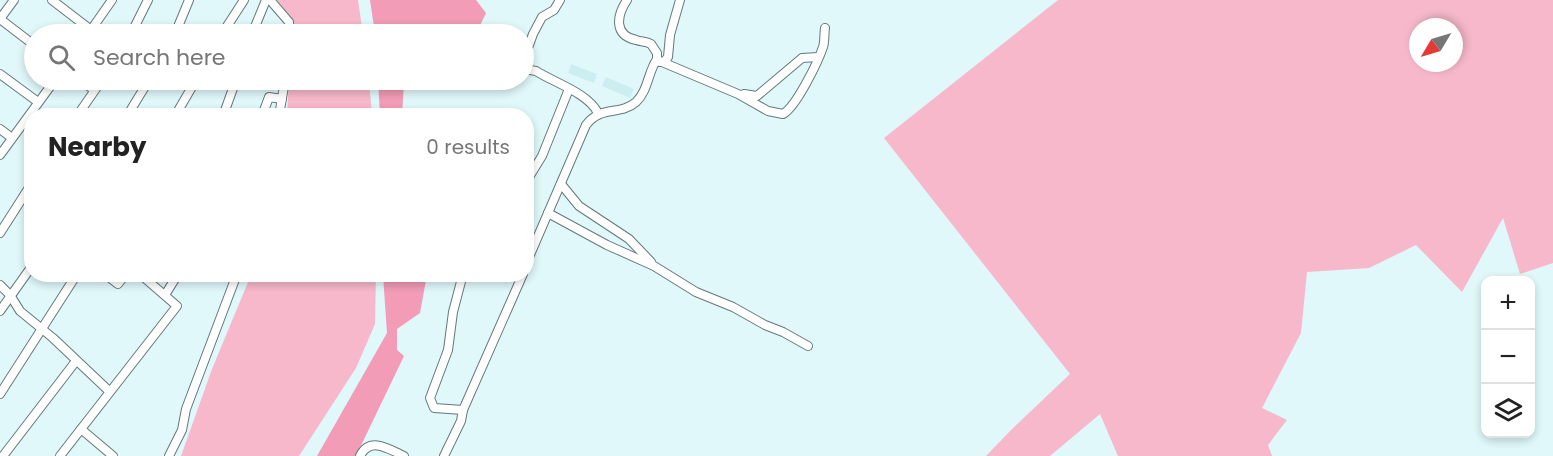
<!DOCTYPE html>
<meta charset="utf-8">
<style>
:root{--surface:#fff;--page:#f6f6f6;--text:#222;--muted:#767676;--line:#e0e0e0}
body{margin:0;font-family:Poppins,sans-serif;background:var(--page);color:var(--text)}
.controls{position:absolute;right:18px;bottom:18px;display:grid;overflow:hidden;border-radius:12px;box-shadow:0 3px 9px #0003}
.controls button{width:54px;height:54px;display:grid;place-items:center;padding:0;border:0;border-bottom:2px solid var(--line);background:var(--surface);color:var(--text);font:30px sans-serif}
.compass{position:absolute;left:1409px;top:18px;width:54px;height:54px;border-radius:50%;background:var(--surface);box-shadow:0 3px 9px #0003;rotate:232deg}
.list{margin:0;padding:0;list-style:none}
h2{display:flex;justify-content:space-between;align-items:center;height:78px;margin:0;padding:0 24px;font-size:26px}
h2 small{font-size:20px;font-weight:400;color:var(--muted)}
.icon{flex:none;width:33px;height:33px;fill:none;stroke:currentColor;stroke-width:2;stroke-linecap:round;stroke-linejoin:round}
.map{position:relative;flex:none;width:1553px;height:456px;overflow:hidden}
.search{position:absolute;background:var(--surface);box-shadow:0 3px 9px #0003;left:24px;top:24px;width:510px;height:66px;display:flex;align-items:center;gap:15px;box-sizing:border-box;padding:0 21px;border-radius:33px;color:var(--muted);font-size:22px}
.panel{position:absolute;background:var(--surface);box-shadow:0 3px 9px #0003;left:24px;top:108px;width:510px;height:174px;border-radius:24px}
.map>svg:first-child{display:block}
.built{fill:#cceef1}
.green{fill:#f7b8cb;fill-rule:evenodd}
.forest{fill:#f29cb7}
.lines{fill:none;stroke-linecap:round;stroke-linejoin:round}
.minor-casing{stroke:#64797c;stroke-width:10}
.minor{stroke:#fff;stroke-width:8}
</style>
<div class="map">
<svg width="1553" height="456" viewBox="0 0 1553 456">
<rect width="100%" height="100%" fill="#e0f8fa"/>
<g class="built">
<path d="M571,64L597,74L594,83L568,73Z"/>
<path d="M606,77L634,89L630,98L602,86Z"/>
</g>
<g class="green">
<path d="M272,0H358L363,34H291L292,24Z"/>
<path d="M1058,0H1553V263L1520,274L1503,218L1462,292L1416,245L1369,268L1307,272L1301,333L1262,408L1287,420L1268,445L1272,456H1118L1100,414L1050,456H986L1012,429L1070,374L884,138ZM1418,27H1454V63H1418Z"/>
<path d="M289,80H369L372,115H287Z"/>
<path d="M251,275H376L375,324L356,368L299,456H181L212,369Z"/>
</g>
<g class="forest">
<path d="M370,0H476L486,13L476,34H375Z"/>
<path d="M378,80H459L456,86L404,82L402,116L380,115Z"/>
<path d="M383,275H427L420,313L397,329V350L404,356L356,456H317L387,333Z"/>
</g>
<g class="lines">
<g class="minor-casing">
<g id="minor">
<path d="M52,0L91,30"/>
<path d="M270,0L289,22L290,34"/>
<path d="M560,0L554,10L542,17L533,34L525,56L526,65L530,70L536,71C555,83 588,93 598,113"/>
<path d="M0,19L34,45"/>
<path d="M0,19L14,0"/>
<path d="M91,34V30L112,0"/>
<path d="M131,34L148,0"/>
<path d="M175,34L189,0"/>
<path d="M222,34L244,0"/>
<path d="M252,34L266,0"/>
<path d="M660,62L665,61L668,57L670,35L680,0"/>
<path d="M662,62L738,94L768,111L783,114C796,107 818,62 823,47C825,41 824,34 825,28"/>
<path d="M0,74L38,102"/>
<path d="M80,80L94,90"/>
<path d="M744,94L757,96L802,58L818,57"/>
<path d="M77,116L102,80"/>
<path d="M127,116L149,80"/>
<path d="M175,116L196,80"/>
<path d="M223,116L236,80"/>
<path d="M262,116L269,97L282,99"/>
<path d="M279,116L285,80"/>
<path d="M0,129L12,138"/>
<path d="M0,155L55,80"/>
<path d="M526,182L542,156L569,89"/>
<path d="M561,184L579,206L629,239L651,262"/>
<path d="M548,213L607,245L654,266L696,292L733,307L765,325L783,332L808,346"/>
<path d="M0,233L32,183"/>
<path d="M526,264L586,125C601,105 620,116 636,102C648,91 648,72 657,59V53L651,44C646,41 642,42 636,40C613,35 617,15 627,0"/>
<path d="M105,274L118,284L126,274"/>
<path d="M0,285L10,295L20,311L53,338L109,391"/>
<path d="M165,295L178,274"/>
<path d="M0,311L32,266"/>
<path d="M0,394L77,274"/>
<path d="M463,410L434,408L430,398L448,350L453,312L463,274"/>
<path d="M81,429L113,456"/>
<path d="M3,456L76,361"/>
<path d="M60,456L177,306L140,274"/>
<path d="M169,456L182,430L186,409L237,274"/>
<path d="M360,456C370,436 389,449 404,456"/>
<path d="M444,456L461,421L463,410L523,274"/>
</g>
</g>
<use href="#minor" class="minor"/>
</g>
</svg>
<div class="controls">
<button>+</button>
<button>−</button>
<button><svg class="icon" aria-label="layers" viewBox="0 0 24 24"><path d="M12 4l9 5-9 5-9-5zM3 14l9 5 9-5"/></svg></button>
</div>
<svg class="compass" viewBox="-18 -18 36 36"><path d="M0-13l5 13h-10z" fill="#e53935"/><path d="M0 13l5-13h-10z" fill="#767676"/></svg>
<div class="search"><svg class="icon" aria-label="search" viewBox="0 0 24 24"><circle cx="10" cy="10" r="6"/><path d="M15 15l6 6"/></svg>Search here</div>
<section class="panel">
<h2>Nearby<small>0 results</small></h2>
<ul class="list">
</ul>
</section>
</div>
